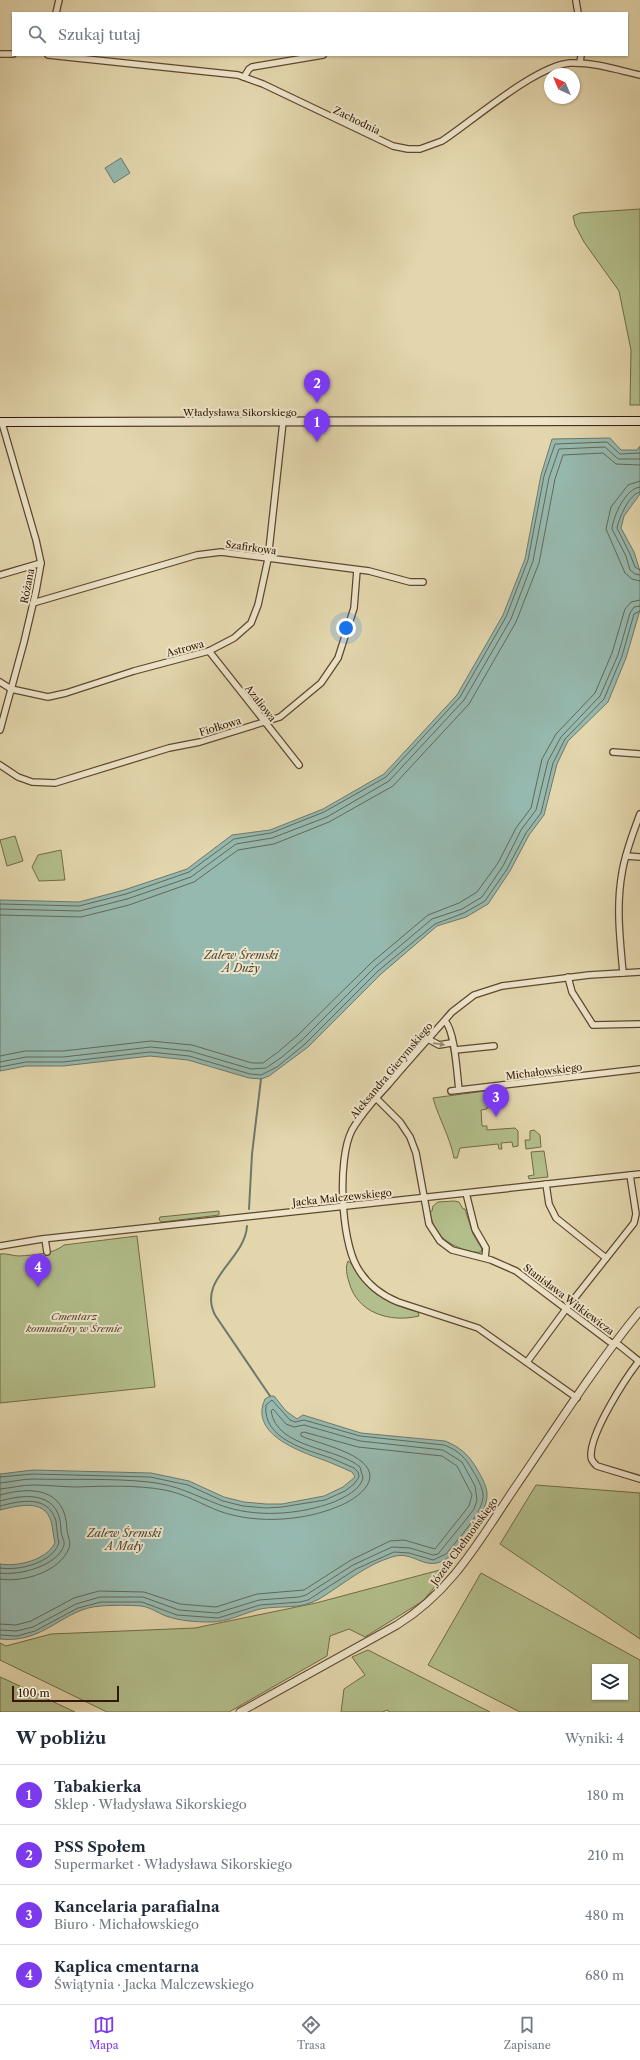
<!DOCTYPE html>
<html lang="pl">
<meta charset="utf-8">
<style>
:root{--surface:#fff;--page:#f2f2f3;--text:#1f2937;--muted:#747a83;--line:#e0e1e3;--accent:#7c3aed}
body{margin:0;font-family:"Libre Caslon Text",serif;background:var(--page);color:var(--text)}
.controls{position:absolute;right:12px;bottom:12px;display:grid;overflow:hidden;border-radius:0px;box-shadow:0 1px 3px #0004}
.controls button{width:36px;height:36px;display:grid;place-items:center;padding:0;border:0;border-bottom:1px solid var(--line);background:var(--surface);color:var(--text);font:20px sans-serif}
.compass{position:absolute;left:544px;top:68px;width:36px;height:36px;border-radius:50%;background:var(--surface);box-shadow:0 1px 3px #0004;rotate:316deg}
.scale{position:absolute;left:12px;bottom:10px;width:107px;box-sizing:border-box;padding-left:4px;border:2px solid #331702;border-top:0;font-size:11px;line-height:14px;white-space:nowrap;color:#331702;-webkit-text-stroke:3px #ede4ca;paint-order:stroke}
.you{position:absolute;left:346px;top:628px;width:14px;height:14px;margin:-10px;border:3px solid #fff;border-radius:50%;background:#1a73e8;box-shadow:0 0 0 6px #1a73e833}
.badge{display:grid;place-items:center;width:26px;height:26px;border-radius:50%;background:var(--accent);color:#fff;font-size:13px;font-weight:700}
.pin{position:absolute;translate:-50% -33px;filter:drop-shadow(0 1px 2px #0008)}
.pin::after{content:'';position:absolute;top:21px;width:14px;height:12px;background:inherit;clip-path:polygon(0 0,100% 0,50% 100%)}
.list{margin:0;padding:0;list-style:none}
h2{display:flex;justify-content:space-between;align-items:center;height:52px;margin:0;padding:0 16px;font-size:17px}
h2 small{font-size:13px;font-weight:400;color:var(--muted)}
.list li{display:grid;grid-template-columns:26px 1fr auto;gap:12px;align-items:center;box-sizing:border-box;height:60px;padding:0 16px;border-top:1px solid var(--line)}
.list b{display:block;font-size:15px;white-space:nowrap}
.list p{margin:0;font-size:13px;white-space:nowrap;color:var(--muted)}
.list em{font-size:13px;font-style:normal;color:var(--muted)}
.icon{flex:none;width:22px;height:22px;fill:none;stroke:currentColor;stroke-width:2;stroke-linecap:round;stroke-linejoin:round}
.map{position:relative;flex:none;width:640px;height:1712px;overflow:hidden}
.search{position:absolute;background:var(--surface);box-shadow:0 1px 3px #0004;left:12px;right:12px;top:12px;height:44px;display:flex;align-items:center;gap:10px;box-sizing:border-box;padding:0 14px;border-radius:0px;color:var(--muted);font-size:15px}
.sheet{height:292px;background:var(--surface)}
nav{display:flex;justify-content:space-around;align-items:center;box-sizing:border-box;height:56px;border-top:1px solid var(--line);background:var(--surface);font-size:11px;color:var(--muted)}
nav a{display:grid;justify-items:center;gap:2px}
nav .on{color:var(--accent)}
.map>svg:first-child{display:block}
.green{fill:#b2be8b;stroke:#726a46;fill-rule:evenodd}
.water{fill:#96b9af;stroke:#6e786a}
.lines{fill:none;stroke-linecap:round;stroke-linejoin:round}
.shore{stroke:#646858;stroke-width:1}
.stream{stroke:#6e786a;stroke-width:2}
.minor-casing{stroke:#5f472d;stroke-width:8}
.tertiary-casing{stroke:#5f472d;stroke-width:9}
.secondary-casing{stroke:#331702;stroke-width:10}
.minor{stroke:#ede4ca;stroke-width:5.5}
.tertiary{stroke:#ede4ca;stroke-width:7}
.secondary{stroke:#ede4ca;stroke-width:8}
.oneway{fill:#998870}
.labels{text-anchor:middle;stroke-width:4;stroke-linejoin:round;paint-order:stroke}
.street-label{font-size:10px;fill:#331702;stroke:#ede4ca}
.park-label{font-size:10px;font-style:italic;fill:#59492b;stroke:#ede4ca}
.water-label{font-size:11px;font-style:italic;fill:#514836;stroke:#ede4ca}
</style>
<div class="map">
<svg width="640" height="1712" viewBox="0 0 640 1712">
<rect width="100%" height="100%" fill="#e3d6ad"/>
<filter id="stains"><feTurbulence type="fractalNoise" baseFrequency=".005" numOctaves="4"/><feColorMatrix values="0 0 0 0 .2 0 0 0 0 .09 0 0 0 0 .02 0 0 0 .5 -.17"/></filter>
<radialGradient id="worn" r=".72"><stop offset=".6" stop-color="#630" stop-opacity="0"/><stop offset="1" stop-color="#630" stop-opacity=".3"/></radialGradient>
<g class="green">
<path d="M640,209V405H630L631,350L619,291L584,242L575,225L573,216L580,213Z"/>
<path d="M15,836L23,861L7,866L0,840Z"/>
<path d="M61,850L65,880L39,881L32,867L38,855Z"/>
<path d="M500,1089L502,1108L487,1107V1109L481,1110L482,1126H487V1130L515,1128L518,1131V1146L513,1147L512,1142L501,1143L502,1149H499L498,1144L460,1148L457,1158H454C450,1137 439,1119 433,1098Z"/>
<path d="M534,1130L540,1135L541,1147L526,1149L525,1140H530V1131Z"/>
<path d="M544,1151L548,1177L529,1179L528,1176L534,1175L531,1152Z"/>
<path d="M454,1201L459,1202L463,1209H465L473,1234L482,1249L481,1252C476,1253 471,1251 466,1250C445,1244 433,1232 430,1212L432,1211L433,1206L438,1202Z"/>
<path d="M219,1211V1215L162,1222L159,1220L160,1217Z"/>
<path d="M137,1236L155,1387L0,1403V1254C8,1253 12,1256 19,1256C33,1255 54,1254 64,1245Z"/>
<path d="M348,1261C354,1265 357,1274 361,1279C376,1298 395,1306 418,1312L419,1316C390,1323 357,1313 349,1282C347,1276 345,1267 348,1261Z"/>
<path d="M536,1485L640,1493V1639L500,1544Z"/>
<path d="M451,1567L423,1601L365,1637L349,1629L330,1636L327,1656L229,1712H107L0,1660V1643L6,1646L51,1634L195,1628L316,1603Z"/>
<path d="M481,1573L640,1660V1712H520L428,1665ZM595,1667H625V1697H595Z"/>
<path d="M368,1650L490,1712H389L388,1710L382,1712H341L344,1689L365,1675L352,1657Z"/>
<path d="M0,1677L9,1681L75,1712H0Z"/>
</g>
<g class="water">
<path d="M121,158L130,173L114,183L105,168Z"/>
<path d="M610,438L621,450H637L640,446V494L624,516L621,528L634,552L640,571V610L626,658L608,702L568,741L557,764L544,815L529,835L510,871L488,904L466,917L437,926L381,974L308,1047L269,1076L261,1079L249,1078L188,1060L150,1056L63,1066H26L0,1071V900L79,902L124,890L187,869L232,835L270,830L323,809L384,774L457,695L503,615L525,559L541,475L552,439Z"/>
<path d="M270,1396H274L286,1411L297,1419L303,1415L361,1433L445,1441C460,1447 469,1455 477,1469C481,1476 487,1486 487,1494C488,1514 461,1542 449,1557C425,1575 415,1549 392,1557C365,1565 344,1584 319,1599C300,1610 281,1605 260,1609C244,1613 228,1622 211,1622C196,1622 180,1621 166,1616C158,1613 150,1607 141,1606C129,1605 114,1605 101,1606C63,1608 45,1644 0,1639V1564C18,1567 46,1560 55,1543C53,1535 53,1528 51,1521C44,1498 17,1506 0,1510V1474L33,1470L151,1473L189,1481L224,1497L244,1502L266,1504H282L324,1496L343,1487L355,1477L352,1472C344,1469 337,1465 329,1462C305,1453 248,1436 265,1399Z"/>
</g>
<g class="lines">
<g class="shore">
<path d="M640,481L628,485L611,507L606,529L625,573L632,579L640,581"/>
<path d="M640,487C626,488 613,516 612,529L626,556L630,570L635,574L640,575"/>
<path d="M640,492C629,494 619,518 617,528L630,554L635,567L640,570"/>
<path d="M0,904L79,906L126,894L189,872L234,839L271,833L324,812L386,777L460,697L506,617L528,560L544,476L555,444L607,442L620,454L640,453"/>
<path d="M0,909L80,911L127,899L191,877L236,844L272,838L327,817L389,781L464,700L511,619L533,561L549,478L559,449L605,447L618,459H640"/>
<path d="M0,915L81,917L129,905L194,882L238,850L274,844L329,822L393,786L469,704L516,622L539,563L555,479L563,455L603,453L616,464L640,465"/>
<path d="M0,1056L25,1051H63L151,1041L192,1045L252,1063H263L278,1052L298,1035L371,963L428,915L459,903L477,892L498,863L516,828L531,808L542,759L556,734L595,693L612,653L625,609L631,602L640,600"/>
<path d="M0,1062L26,1057H63L151,1047L190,1051L251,1069L266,1068L282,1057L302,1040L375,967L432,919L462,909L482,897L503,866L521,830L536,810L548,761L561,737L600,696L618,655L630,613L634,607L640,606"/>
<path d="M0,1067L26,1062H63L150,1052L189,1056L250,1074L261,1075L277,1067L305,1044L378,971L435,924L464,913L485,901L507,869L526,833L541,813L553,763L565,739L604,699L622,656L634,614L640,611"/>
<path d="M0,1477L33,1474L150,1477L188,1485L223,1501L243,1506L266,1508L282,1507L325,1500L345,1491L354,1484L359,1477L358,1472L354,1468C346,1465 339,1461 331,1458C307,1450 262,1439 266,1405L272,1400L290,1420L295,1422L304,1420L360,1436L444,1445C458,1450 466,1458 473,1471C477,1478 482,1486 483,1494C485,1511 457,1540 446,1554L433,1560L409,1553L394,1552L356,1569L308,1600L300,1602L260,1605L218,1618L177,1615L142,1602H101L78,1608L35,1631L17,1636L0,1635"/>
<path d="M0,1483C11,1482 22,1479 33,1479C71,1480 111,1478 149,1482C177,1485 194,1495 220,1505C255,1518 299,1515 334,1502C345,1497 360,1490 363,1478L360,1467C337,1447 277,1449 271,1411L273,1409L286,1424L294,1427L304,1425L360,1441L443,1450L462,1462L475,1486L477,1500L474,1509L464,1522L438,1554L433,1555L410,1548L392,1547L353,1565L306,1595L299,1597L259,1600L217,1613L179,1610L143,1597H100L76,1604L33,1627L16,1631L0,1630"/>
<path d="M0,1489C11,1488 22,1485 33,1485C48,1485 63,1487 78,1487C107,1486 137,1485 165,1490C185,1494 201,1504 219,1511C258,1525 309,1521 346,1503C355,1498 369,1489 370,1477C371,1454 319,1444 301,1436V1433L304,1432L358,1447L442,1456L457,1466L472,1495L469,1506L435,1549L404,1540L390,1541L351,1560L304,1590L257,1594L216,1607L180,1604L144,1592L99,1591L74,1598L31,1621L16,1625L0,1624"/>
<path d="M0,1495C32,1486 66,1488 67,1530C68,1537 71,1542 69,1548C60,1572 22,1583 0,1579"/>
<path d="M0,1501C28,1493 61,1492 61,1531C61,1536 65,1540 64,1545C58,1566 18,1576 0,1573"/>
<path d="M0,1506C20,1501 48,1494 56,1521C57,1528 57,1536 59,1543C52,1563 19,1571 0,1568"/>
</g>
<g class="stream">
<path d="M249,1209L252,1154L261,1079"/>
<path d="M247,1226C245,1260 197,1279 215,1315L270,1396"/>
</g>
<g class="minor-casing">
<g id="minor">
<path d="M576,1L578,13"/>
<path d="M56,13L59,0"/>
<path d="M0,54H13"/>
<path d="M48,55L238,75L263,84L393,146L408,149H420L442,141C474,120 535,66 570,63C593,62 618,70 640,75"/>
<path d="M580,63L581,55"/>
<path d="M244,77L249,69L252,67L323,55"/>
<path d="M0,575L41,563"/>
<path d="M33,603L197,555L221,552L369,571L410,582H423"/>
<path d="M209,651L299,765"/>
<path d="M0,682L11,689L48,697L66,693L134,671L209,651L234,638L251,623L258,605L268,559L283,422"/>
<path d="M0,730L24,642L36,591L41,563L36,540L2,423"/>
<path d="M613,752L640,754"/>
<path d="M0,765L18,777L32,782L55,783L169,748L200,742L280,717L321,683L338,658L354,608L357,570"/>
<path d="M626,856L640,857"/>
<path d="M623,973C620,939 616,906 622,873C625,853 633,833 640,814"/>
<path d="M568,977L572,992L593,1025L640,1024"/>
<path d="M445,1021C455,1031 457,1074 459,1090"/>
<path d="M428,1039L439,1045L451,1043"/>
<path d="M455,1050L494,1046"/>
<path d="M451,1091L640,1069"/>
<path d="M376,1098L400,1122L410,1137L416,1153L429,1224L440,1241L452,1250L491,1260L516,1271L610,1342L619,1345L640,1362"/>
<path d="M546,1184L549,1204L556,1218L606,1258"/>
<path d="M466,1193L475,1229L486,1248L485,1258"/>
<path d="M45,1239L47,1252"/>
<path d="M0,1246L42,1239L640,1174"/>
<path d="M639,1361C625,1379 590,1433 591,1456C591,1461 594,1463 597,1466L640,1479"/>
<path d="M527,1362L566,1309L634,1223L636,1214L630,1175"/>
<path d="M577,1398L478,1328L398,1302C381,1295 366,1283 357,1267C341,1239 337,1159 352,1130C362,1113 375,1099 388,1085C409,1060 431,1036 452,1012L474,995L502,986L589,975L640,972"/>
</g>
</g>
<g class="tertiary-casing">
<path id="tertiary" d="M240,1712L397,1625C452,1591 479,1541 514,1489C555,1429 594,1367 640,1311"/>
</g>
<g class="secondary-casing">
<path id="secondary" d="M0,422L640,421"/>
</g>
<use href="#minor" class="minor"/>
<use href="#tertiary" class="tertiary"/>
<use href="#secondary" class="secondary"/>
</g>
<defs><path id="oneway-solid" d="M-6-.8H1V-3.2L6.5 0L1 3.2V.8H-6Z"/></defs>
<use class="oneway" href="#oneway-solid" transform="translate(439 1044) rotate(8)"/>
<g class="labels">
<g class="street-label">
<text transform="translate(357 120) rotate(26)" y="4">Zachodnia</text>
<text x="240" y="416">Władysława Sikorskiego</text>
<text transform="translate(251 547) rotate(8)" y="4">Szafirkowa</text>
<text transform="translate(27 586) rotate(-79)" y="4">Różana</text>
<text transform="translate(185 648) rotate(-15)" y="4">Astrowa</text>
<text transform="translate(261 703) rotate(52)" y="4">Azaliowa</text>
<text transform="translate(220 726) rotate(-17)" y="4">Fiołkowa</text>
<text transform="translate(391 1070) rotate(-50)" y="4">Aleksandra Gierymskiego</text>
<text transform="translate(544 1071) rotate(-7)" y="4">Michałowskiego</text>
<text transform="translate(342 1197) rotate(-6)" y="4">Jacka Malczewskiego</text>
<text transform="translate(569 1299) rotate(37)" y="4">Stanisława Witkiewicza</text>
<text transform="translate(464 1541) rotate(-54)" y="4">Józefa Chełmońskiego</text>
</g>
<g class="park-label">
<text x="74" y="1320">Cmentarz<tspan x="74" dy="12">komunalny w Śremie</tspan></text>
</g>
<g class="water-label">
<text x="241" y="959">Zalew Śremski<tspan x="241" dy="13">A Duży</tspan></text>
<text x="124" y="1537">Zalew Śremski<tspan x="124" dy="13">A Mały</tspan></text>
</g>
</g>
<rect width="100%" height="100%" filter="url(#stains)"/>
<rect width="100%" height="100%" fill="url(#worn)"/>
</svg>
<div class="controls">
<button><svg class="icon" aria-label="layers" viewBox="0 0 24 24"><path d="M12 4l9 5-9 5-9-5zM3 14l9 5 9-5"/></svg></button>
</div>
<svg class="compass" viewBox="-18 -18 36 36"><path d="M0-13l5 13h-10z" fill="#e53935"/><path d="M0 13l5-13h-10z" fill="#747a83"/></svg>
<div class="scale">100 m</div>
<div class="you"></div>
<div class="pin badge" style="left:317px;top:442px">1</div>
<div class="pin badge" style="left:317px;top:403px">2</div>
<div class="pin badge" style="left:496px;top:1117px">3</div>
<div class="pin badge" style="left:38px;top:1287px">4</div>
<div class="search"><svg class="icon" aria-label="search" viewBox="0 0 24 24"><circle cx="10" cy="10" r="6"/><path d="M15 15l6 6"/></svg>Szukaj tutaj</div>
</div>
<section class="sheet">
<h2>W pobliżu<small>Wyniki: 4</small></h2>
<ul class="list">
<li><span class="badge">1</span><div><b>Tabakierka</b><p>Sklep · Władysława Sikorskiego</p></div><em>180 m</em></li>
<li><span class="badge">2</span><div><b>PSS Społem</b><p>Supermarket · Władysława Sikorskiego</p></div><em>210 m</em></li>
<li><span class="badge">3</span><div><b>Kancelaria parafialna</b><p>Biuro · Michałowskiego</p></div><em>480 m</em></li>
<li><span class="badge">4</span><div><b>Kaplica cmentarna</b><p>Świątynia · Jacka Malczewskiego</p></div><em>680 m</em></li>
</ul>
</section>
<nav>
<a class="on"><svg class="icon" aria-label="map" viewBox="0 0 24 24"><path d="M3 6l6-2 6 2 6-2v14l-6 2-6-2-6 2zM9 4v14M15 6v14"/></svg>Mapa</a>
<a><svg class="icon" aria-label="directions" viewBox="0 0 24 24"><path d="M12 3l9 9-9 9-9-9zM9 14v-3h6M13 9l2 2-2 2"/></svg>Trasa</a>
<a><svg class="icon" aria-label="saved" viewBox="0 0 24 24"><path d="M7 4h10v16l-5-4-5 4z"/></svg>Zapisane</a>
</nav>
